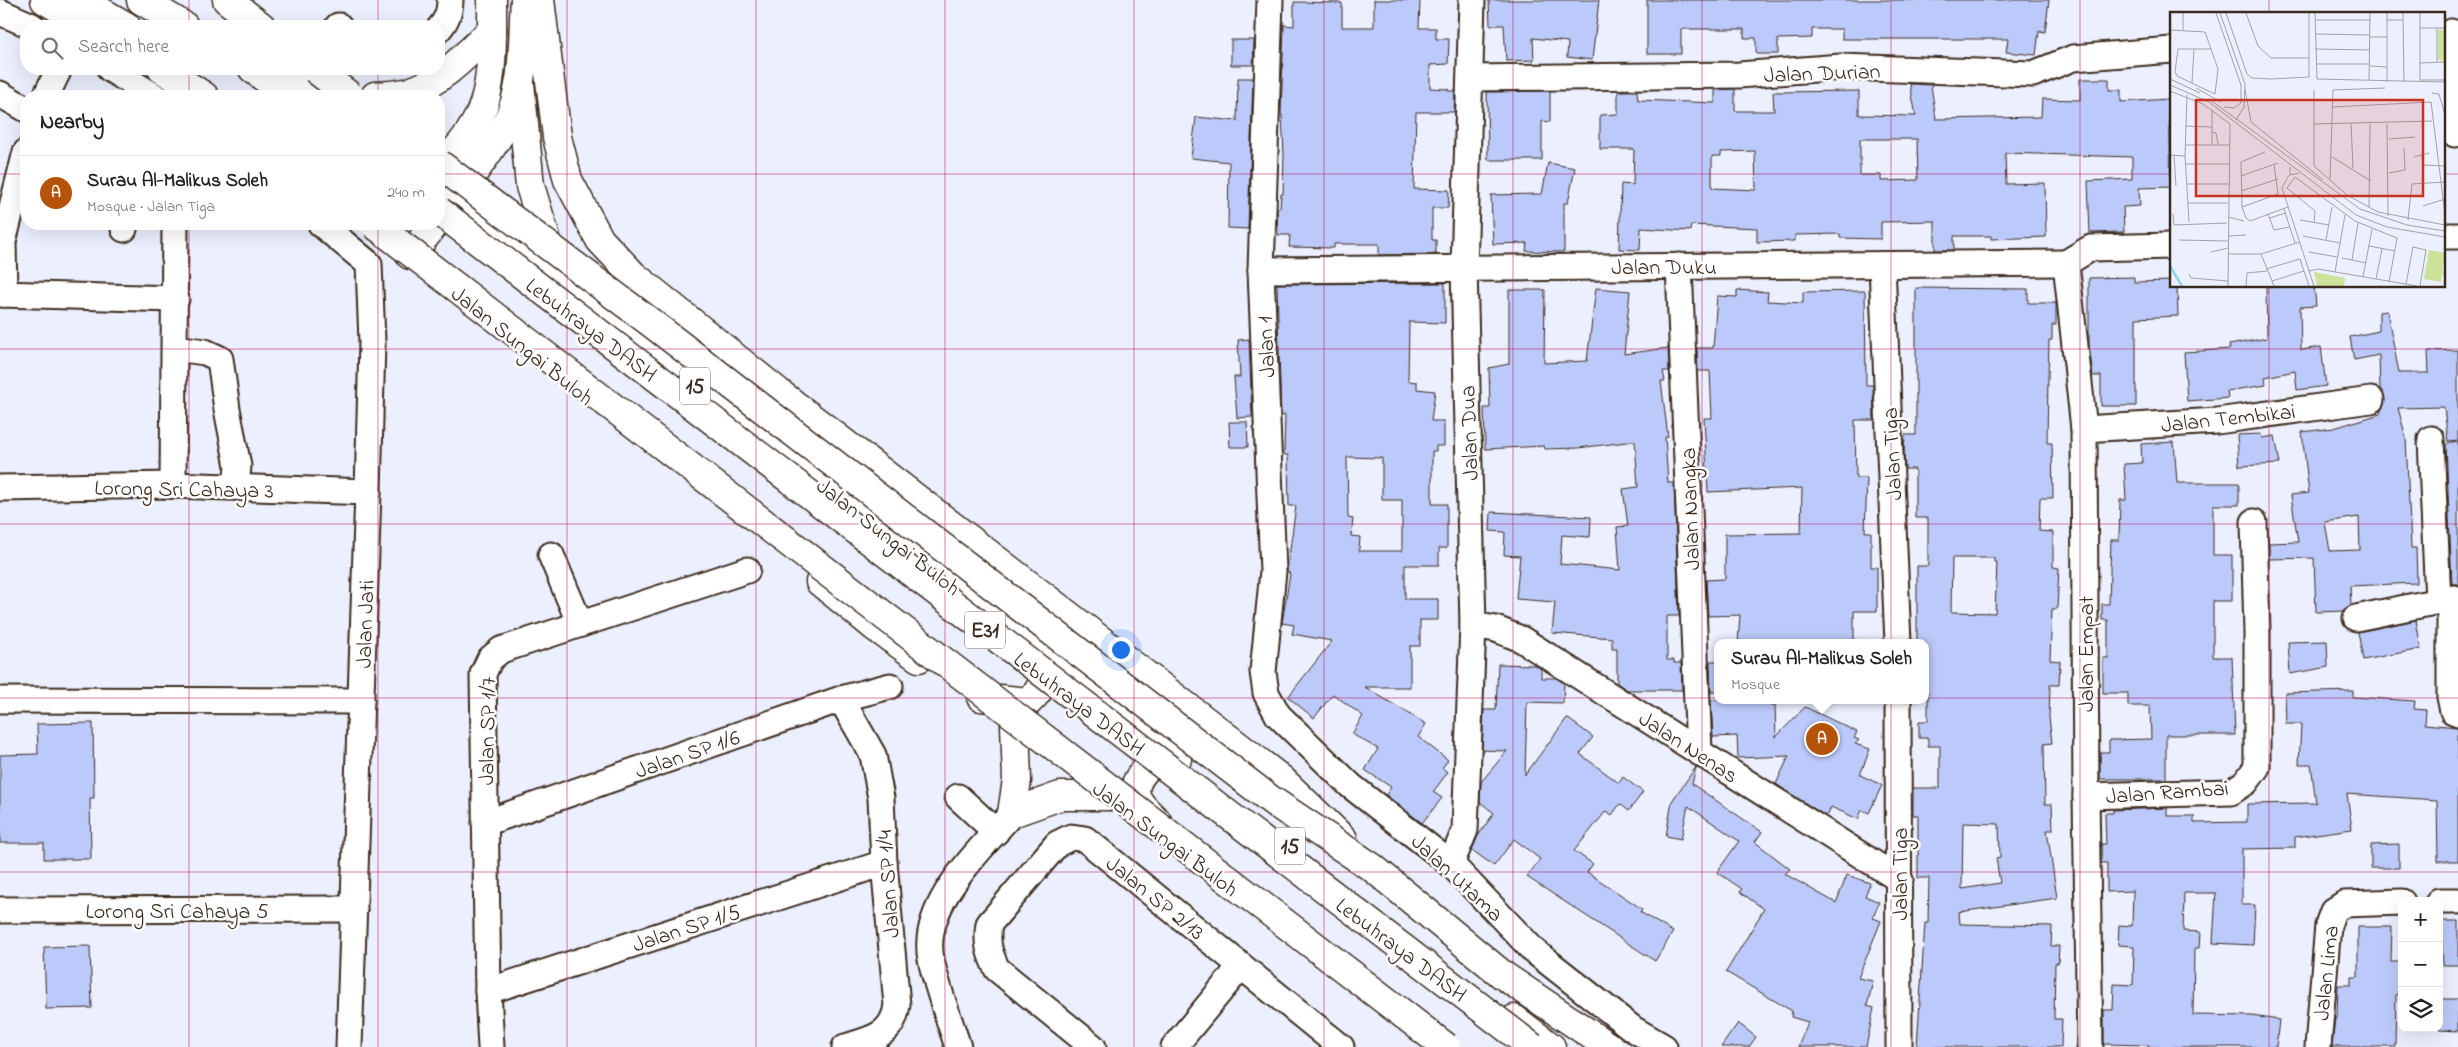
<!DOCTYPE html>
<meta charset="utf-8">
<style>
:root{--surface:#fff;--page:#f2f2f2;--text:#202124;--muted:#757577;--line:#e0e0e0;--accent:#b45309}
body{margin:0;font-family:"Indie Flower",sans-serif;background:var(--page);color:var(--text)}
.controls{position:absolute;right:15px;bottom:15px;display:grid;overflow:hidden;border-radius:10px;box-shadow:0 5px 20px #0002}
.controls button{width:45px;height:45px;display:grid;place-items:center;padding:0;border:0;border-bottom:1px solid var(--line);background:var(--surface);color:var(--text);font:25px sans-serif}
.you{position:absolute;left:1120px;top:649px;width:18px;height:18px;margin:-12px;border:4px solid #fff;border-radius:50%;background:#1a73e8;box-shadow:0 0 0 8px #1a73e833}
.badge{display:grid;place-items:center;width:32px;height:32px;border-radius:50%;background:var(--accent);color:#fff;font-size:16px;font-weight:700}
.pin{position:absolute;translate:-50% -50%;border:2px solid #fff;box-shadow:0 1px 5px #0006}
.popup{position:absolute;left:1714px;top:639px;width:215px;height:65px;box-sizing:border-box;display:grid;place-content:center;border-radius:10px;background:var(--surface);filter:drop-shadow(0 1px 4px #0005);font-size:16px;white-space:nowrap;color:var(--muted)}
.popup b{font-size:19px;color:var(--text)}
.popup::after{content:'';position:absolute;left:50%;top:100%;margin-left:-10px;border:10px solid transparent;border-top-color:var(--surface)}
.list{margin:0;padding:0;list-style:none}
h2{display:flex;justify-content:space-between;align-items:center;height:65px;margin:0;padding:0 20px;font-size:21px}
h2 small{font-size:16px;font-weight:400;color:var(--muted)}
.list li{display:grid;grid-template-columns:32px 1fr auto;gap:15px;align-items:center;box-sizing:border-box;height:75px;padding:0 20px;border-top:1px solid var(--line)}
.list b{display:block;font-size:19px;white-space:nowrap}
.list p{margin:0;font-size:16px;white-space:nowrap;color:var(--muted)}
.list em{font-size:16px;font-style:normal;color:var(--muted)}
.icon{flex:none;width:28px;height:28px;fill:none;stroke:currentColor;stroke-width:2;stroke-linecap:round;stroke-linejoin:round}
.map{position:relative;flex:none;width:2458px;height:1047px;overflow:hidden}
.search{position:absolute;background:var(--surface);box-shadow:0 5px 20px #0002;left:20px;top:20px;width:425px;height:55px;display:flex;align-items:center;gap:12px;box-sizing:border-box;padding:0 18px;border-radius:20px;color:var(--muted);font-size:19px}
.panel{position:absolute;background:var(--surface);box-shadow:0 5px 20px #0002;left:20px;top:90px;width:425px;height:140px;border-radius:20px}
.map>svg:first-child{display:block}
.building{fill:#bccafb;stroke:#3b2a1e;fill-rule:evenodd}
.lines{fill:none;stroke-linecap:round;stroke-linejoin:round}
.minor-casing{stroke:#3b2a1e;stroke-width:29}
.major-casing{stroke:#3b2a1e;stroke-width:31}
.highway-casing{stroke:#3b2a1e;stroke-width:31}
.minor{stroke:#fff;stroke-width:25}
.major{stroke:#fff;stroke-width:28}
.highway{stroke:#fff;stroke-width:28}
.highway-bridge-casing{stroke:#3b2a1e;stroke-width:31;stroke-linecap:butt}
.highway-bridge{stroke:#fff;stroke-width:28}
.grid{fill:none;stroke:#c2185b;stroke-width:1;stroke-opacity:0.55}
.labels{text-anchor:middle;stroke-width:5;stroke-linejoin:round;paint-order:stroke}
.shield{fill:#fff;stroke:#766a62;stroke-width:1}
.shield-label{font-size:21px;font-weight:bold;fill:#3b2a1e}
.street-label{font-size:22px;fill:#3b2a1e;stroke:#fff}
.inset-river{fill:none;stroke:#8dd6ef;stroke-width:2.5}
.inset-road{fill:none;stroke:#a5a0a4;stroke-width:1}
.view{fill:#c8321e;fill-opacity:0.15;stroke:#c8321e;stroke-width:2.5}
.inset-edge{fill:none;stroke:#3b2a1e;stroke-width:2.5}
</style>
<div class="map">
<svg width="2458" height="1047" viewBox="0 0 2458 1047">
<rect width="100%" height="100%" fill="#ebeffe"/>
<filter id="ink" filterUnits="userSpaceOnUse"><feTurbulence type="fractalNoise" baseFrequency=".02" numOctaves="2"/><feDisplacementMap in="SourceGraphic" scale="10" xChannelSelector="R" yChannelSelector="G"/><feConvolveMatrix kernelMatrix="1 2 1 2 8 2 1 2 1" color-interpolation-filters="sRGB"/></filter>
<g filter="url(#ink)">
<g class="building">
<path d="M1374,0H1420L1419,28H1436V39H1449L1448,64L1430,65V88L1448,89V91H1455L1454,112H1416L1414,189L1449,190L1448,208H1432V240H1436V254L1379,255V244H1334V248L1289,247L1290,235H1278L1277,208H1280L1281,194H1283L1284,155L1282,115H1281L1284,25L1294,26V2L1342,3V27H1374Z"/>
<path d="M1489,0H1599L1592,60L1567,57L1568,42L1533,38L1534,60L1506,61L1504,25H1490Z"/>
<path d="M1647,0H2049L2045,32L2039,31L2036,55L2006,52L2008,39H1842V29H1812V38L1778,39V54H1756V38H1744V29H1681V54H1647Z"/>
<path d="M1231,40H1254L1253,65H1231Z"/>
<path d="M1238,78H1253L1248,229L1228,228L1229,162L1191,158L1196,117L1237,121Z"/>
<path d="M2080,79H2109V90H2121V102L2169,99L2171,187L2139,188L2140,206L2123,207L2124,232L2090,233L2088,181L2132,179V157L2005,153L2006,184L2045,183L2046,237L1991,239V236H1954V250H1935V221L1881,222V239L1840,238V234L1795,235V241L1757,242V228L1691,225L1690,231L1641,228L1640,250L1619,249L1621,184L1633,185L1634,149H1600V115L1618,114V91H1637L1638,100L1715,103V90L1735,89V111H1774L1773,92L1859,91V115L1916,116L1910,84L1931,85L1936,119L2041,117L2042,99L2080,100ZM1860,139H1917L1918,180L1881,181V175H1860ZM1755,151L1756,190L1712,188V156H1721V152Z"/>
<path d="M1550,91V122L1542,121V160H1488L1487,92Z"/>
<path d="M1548,163L1575,168L1568,203H1564V252L1526,251L1527,243L1493,244L1491,195L1542,194Z"/>
<path d="M2134,277V282L2172,281V286H2177L2178,316L2136,318V406H2101V376H2093L2089,346V278Z"/>
<path d="M1445,283V323L1409,322L1408,381L1417,382V389L1435,391L1431,421H1444V446H1436V451H1432V504H1447V548H1439V565H1405V599H1438V620H1420V646H1410V687H1365L1426,724L1418,737L1448,760L1442,768L1448,772L1433,792L1442,798L1422,823L1386,795L1391,787L1365,770L1378,749L1352,734L1363,716L1333,694L1314,718L1288,697L1332,641L1292,634L1294,625L1282,623L1290,574L1287,571L1296,506H1289L1288,455H1284L1285,415L1281,416L1277,284ZM1347,457L1382,458V500H1402V551H1359L1360,537L1351,536L1353,519L1348,518Z"/>
<path d="M2266,286H2314L2316,306L2300,307L2301,350L2321,347L2326,386L2297,390L2295,371L2265,377L2266,385L2227,391L2228,398L2187,401L2184,352L2230,349L2229,345L2267,338Z"/>
<path d="M1596,288L1630,291L1624,354L1668,348L1669,371H1663L1665,381H1661L1668,437H1665L1668,483H1674L1679,616H1667V660H1674V663H1681L1682,690H1627L1617,683V648H1612V638L1552,633L1555,602L1516,599L1520,556L1504,555L1505,532L1490,531L1491,512L1591,517L1590,537L1562,535L1560,564L1620,570L1617,527L1628,526L1623,489L1638,487L1635,441L1578,448L1545,449L1544,446L1485,449L1484,408H1490L1489,368L1509,364V290H1545L1544,363L1587,361Z"/>
<path d="M1916,288L2028,289V303H2056V325H2052V340H2049L2048,377L2047,443H2052L2053,498H2040L2039,531L2053,532V567L2059,568L2057,609H2052L2050,660L2060,661L2059,685H2050L2049,717L2052,743L2044,744L2045,804H2052L2053,830H2047L2057,898L1959,912L1960,924L2052,926L2051,946H2059L2058,963H2055L2054,1019H2062L2061,1047H1917L1925,923H1928L1929,878H1918V815H1913V788H1940V746H1928V738H1919V721H1928V692H1926V643H1917V566H1928V518H1915V469H1905L1904,454L1905,435H1916ZM1952,558H1994V562H1997L1995,613L1951,612ZM1963,823L1999,824L2000,857L1996,858L2000,883L1962,889Z"/>
<path d="M1737,290L1768,292L1767,301L1803,303V292L1865,291L1866,385H1873L1874,420H1855L1856,478H1867L1865,532H1871V567H1877V611H1854V643H1738L1740,615L1708,616L1706,580L1725,579V534L1801,533L1802,488L1708,492L1704,418H1712L1710,371H1698L1697,348H1713L1717,296L1737,297Z"/>
<path d="M2387,311L2399,373H2429L2428,351L2458,350V441L2448,442L2444,407L2398,408L2406,438L2411,548H2416L2417,583L2350,586L2351,605L2344,611L2316,612L2314,558L2269,559V543L2298,542L2291,495L2309,493L2302,432L2334,428L2380,414L2385,399L2380,389L2379,355L2354,360L2350,337L2379,331V312ZM2359,517L2360,550L2330,551L2325,522Z"/>
<path d="M1249,339L1252,417L1237,418L1234,377H1240L1238,340Z"/>
<path d="M1229,422H1247L1248,447H1230Z"/>
<path d="M2261,434L2262,438L2275,436L2280,464L2239,466L2237,435Z"/>
<path d="M2174,442L2177,483H2239V505H2213V555H2232V601H2213V657H2232L2235,735H2166V779H2100V752H2109V740L2151,739L2150,706H2128V693H2103V658H2108V620H2102V604H2109L2111,540H2119L2120,500H2126L2124,464L2142,463L2141,444Z"/>
<path d="M2458,442V584H2452L2446,444Z"/>
<path d="M2416,620L2421,649L2363,660L2358,632Z"/>
<path d="M2327,641L2328,667L2290,674L2288,642Z"/>
<path d="M1710,661H1718V692H1711Z"/>
<path d="M1498,664L1535,665L1541,669V678H1556L1564,683L1563,703L1527,702L1525,775L1567,718L1593,737L1580,754L1619,783L1623,777L1643,792L1629,811L1620,804L1612,815L1606,811L1574,851L1593,864L1587,872L1642,909L1640,912L1673,932L1655,961L1527,877L1540,859L1514,839L1494,866L1472,850L1478,836L1494,813L1480,802L1481,782L1507,751L1482,750L1484,710H1496Z"/>
<path d="M2353,691V697L2415,701L2414,709L2426,710L2425,724L2458,727V861H2438L2437,800L2347,794L2352,829L2295,837V848L2242,849V905H2255L2253,945L2213,943L2216,893H2184L2183,931L2200,932L2199,948H2194L2193,1015L2252,1016L2279,1020L2276,1047H2148L2149,1045L2104,1044V1010H2113L2114,984L2133,985L2134,946L2118,945L2119,925L2132,926L2133,891L2107,892V863H2101V844H2106L2105,813H2113V810L2167,808V816H2194V823L2247,822V804L2316,803L2311,764H2299L2301,724H2286L2285,693Z"/>
<path d="M1711,700H1772V705H1775L1776,737L1805,707L1857,732L1854,738L1859,740L1855,744L1870,749L1860,775L1882,785L1869,813L1862,810L1858,819L1831,807L1827,817L1776,784L1789,756L1738,758L1737,736L1713,737Z"/>
<path d="M93,723L94,798H90L91,859H44V843H0V755L38,754L37,724Z"/>
<path d="M1696,767L1692,784L1762,832L1755,842L1790,869L1785,874L1836,903L1847,875L1870,883L1865,896L1879,902L1873,918L1881,921L1858,978L1873,981L1867,1006L1874,1008L1866,1047H1798L1808,1022L1791,1017L1792,1011L1726,972L1764,909L1740,892L1742,889L1717,872L1739,841L1688,806L1681,839L1666,836L1672,801Z"/>
<path d="M2399,844V868H2371V845Z"/>
<path d="M2441,921H2458V965H2443Z"/>
<path d="M2358,927H2392L2391,962H2402V994H2396L2395,1047H2332L2335,1018H2337L2338,985H2351V977H2358Z"/>
<path d="M90,946L92,1008L46,1009L44,947Z"/>
<path d="M2439,999H2458V1031L2439,1030Z"/>
<path d="M1738,1023L1756,1037L1749,1047H1721Z"/>
</g>
<g class="lines">
<g class="minor-casing">
<g id="minor">
<path d="M1270,0L1261,270L1273,571L1263,672L1266,693L1278,715L1351,786L1451,864L1534,951L1633,1029L1664,1047"/>
<path d="M0,12L32,26"/>
<path d="M338,26H339"/>
<path d="M439,29C447,20 450,12 450,0"/>
<path d="M2451,32L2455,134"/>
<path d="M110,69L154,96"/>
<path d="M1470,78L1739,75L1841,67L2033,74L2073,58L2172,50"/>
<path d="M0,94L26,109"/>
<path d="M46,96L59,69"/>
<path d="M321,224L369,264L372,342L368,492L349,1047"/>
<path d="M124,229L125,224"/>
<path d="M2444,236H2458"/>
<path d="M2066,263L2084,429L2086,796L2090,1047"/>
<path d="M2066,263L2091,248L2172,246"/>
<path d="M1882,265L1898,643"/>
<path d="M1679,266L1699,752"/>
<path d="M1261,270L2066,263"/>
<path d="M0,294L176,299"/>
<path d="M4,294L3,242L26,152"/>
<path d="M175,348L205,352L220,359L227,409L238,466L236,486"/>
<path d="M2084,429L2217,421L2371,400"/>
<path d="M2431,439L2438,601"/>
<path d="M173,485L175,224"/>
<path d="M0,488L173,485L368,492"/>
<path d="M551,555L580,624"/>
<path d="M2450,599V697L2453,711L2458,713"/>
<path d="M2356,618L2454,598"/>
<path d="M1473,625L1496,629L1521,639L1900,880"/>
<path d="M841,699L873,755L881,798L884,863L897,1005C893,1036 871,1039 845,1047"/>
<path d="M0,700L361,701"/>
<path d="M1898,700L1899,1047"/>
<path d="M2086,796L2231,792L2246,782L2257,767V632L2254,522"/>
<path d="M958,797L996,832"/>
<path d="M485,823L841,699L890,686"/>
<path d="M1451,864L1465,830L1473,625L1464,268L1472,0"/>
<path d="M2439,901H2458"/>
<path d="M0,910L354,909"/>
<path d="M488,991L884,863"/>
<path d="M491,1047L488,991L483,674L490,659L501,650L747,570"/>
<path d="M958,1047C949,1018 937,989 931,959C920,905 979,852 1012,813"/>
<path d="M1093,1047L997,969C989,953 986,942 989,924L1057,844L1071,837L1085,839L1341,1047"/>
<path d="M1174,1047L1241,966"/>
<path d="M2318,1047L2328,925L2333,911L2344,904L2402,902"/>
</g>
</g>
<g class="major-casing">
<g id="major">
<path d="M439,170C454,152 470,136 480,114C494,84 492,34 492,0"/>
<path d="M452,202C471,176 492,150 507,122C526,86 522,39 525,0"/>
<path d="M410,255L435,224"/>
</g>
</g>
<g class="highway-casing">
<g id="highway">
<path d="M45,0L89,26"/>
<path d="M81,0L126,26"/>
<path d="M141,0L184,26"/>
<path d="M227,0L261,26"/>
<path d="M540,0L557,137L568,180L600,240L633,275L778,392L1281,779L1343,839"/>
<path d="M162,69L204,96"/>
<path d="M253,69L288,96"/>
<path d="M275,69L337,94H346"/>
<path d="M520,83L530,186L552,257"/>
<path d="M375,96C386,95 399,95 409,92C442,82 467,54 492,30"/>
<path d="M439,194L582,299L1168,751"/>
<path d="M820,582L875,627L919,658"/>
<path d="M981,697L1028,702C1048,683 1043,680 1034,655"/>
<path d="M1015,725L1017,780L1012,813L1060,796H1112"/>
<path d="M1157,821C1151,815 1142,808 1138,800C1128,783 1148,766 1160,757L1177,759"/>
<path d="M1514,1019L1551,1047"/>
</g>
</g>
<use href="#minor" class="minor"/>
<use href="#major" class="major"/>
<use href="#highway" class="highway"/>
<g class="highway-bridge-casing">
<g id="highway-bridge">
<path d="M315,69L350,96"/>
<path d="M439,164L650,322L1271,800L1373,868L1504,976L1609,1047"/>
<path d="M439,211L1532,1047"/>
<path d="M374,224L1446,1047"/>
</g>
</g>
<use href="#highway-bridge" class="highway-bridge"/>
</g>
</g>
<path class="grid" d="M189,0V26M378,0V26M567,0V1047M756,0V1047M945,0V1047M1134,0V1047M1324,0V1047M1513,0V1047M1702,0V1047M1891,0V1047M2080,0V1047M2269,0V14M189,69V96M378,69V96M0,174H26M439,174H2172M2444,174H2458M189,224V1047M378,224V1047M2269,286V1047M0,349H2458M0,524H2458M0,698H2458M0,872H2458"/>
<g class="labels">
<g class="shield">
<rect x="680" y="367.5" width="30" height="37" rx="4"/>
<rect x="965" y="611.5" width="40" height="37" rx="4"/>
<rect x="1275" y="827.5" width="30" height="37" rx="4"/>
</g>
<g class="shield-label">
<text x="695" y="393">15</text>
<text x="985" y="637">E31</text>
<text x="1290" y="853">15</text>
</g>
<g class="street-label">
<text transform="translate(1822 72) rotate(-2)" y="8">Jalan Durian</text>
<text x="1664" y="274">Jalan Duku</text>
<text transform="translate(592 329) rotate(37)" y="8">Lebuhraya DASH</text>
<text transform="translate(523 345) rotate(39)" y="8">Jalan Sungai Buloh</text>
<text transform="translate(1265 347) rotate(-93)" y="8">Jalan 1</text>
<text transform="translate(2228 417) rotate(-6)" y="8">Jalan Tembikai</text>
<text transform="translate(1468 433) rotate(-92)" y="8">Jalan Dua</text>
<text transform="translate(1891 454) rotate(-93)" y="8">Jalan Tiga</text>
<text transform="translate(184 488) rotate(1)" y="8">Lorong Sri Cahaya 3</text>
<text transform="translate(1689 509) rotate(-92)" y="8">Jalan Nangka</text>
<text transform="translate(889 536) rotate(38)" y="8">Jalan Sungai Buloh</text>
<text transform="translate(364 624) rotate(-88)" y="8">Jalan Jati</text>
<text transform="translate(2085 654) rotate(-90)" y="8">Jalan Empat</text>
<text transform="translate(1080 703) rotate(37)" y="8">Lebuhraya DASH</text>
<text transform="translate(486 731) rotate(-89)" y="8">Jalan SP 1/7</text>
<text transform="translate(1689 746) rotate(33)" y="8">Jalan Nenas</text>
<text transform="translate(687 753) rotate(-19)" y="8">Jalan SP 1/6</text>
<text transform="translate(2167 791) rotate(-4)" y="8">Jalan Rambai</text>
<text transform="translate(1166 838) rotate(37)" y="8">Jalan Sungai Buloh</text>
<text transform="translate(1899 874) rotate(-90)" y="8">Jalan Tiga</text>
<text transform="translate(1458 877) rotate(43)" y="8">Jalan Utama</text>
<text transform="translate(887 884) rotate(-94)" y="8">Jalan SP 1/4</text>
<text transform="translate(1156 897) rotate(39)" y="8">Jalan SP 2/13</text>
<text x="177" y="918">Lorong Sri Cahaya 5</text>
<text transform="translate(686 927) rotate(-18)" y="8">Jalan SP 1/5</text>
<text transform="translate(1402 949) rotate(37)" y="8">Lebuhraya DASH</text>
<text transform="translate(2325 973) rotate(-84)" y="8">Jalan Lima</text>
</g>
</g>
<g transform="translate(2170 12)">
<rect width="275" height="275" fill="#ebeffe"/>
<path d="M268,18H275V50L268,47ZM259,238L275,241L272,261L275,258V263H272L271,270L254,267ZM144,260L175,266L174,274H147Z" fill="#cbe298"/>
<path class="inset-river" d="M0,254L12,274"/>
<path class="inset-road" d="M46,1L71,73V91M50,1L75,72L74,95L66,108M56,1L77,62L82,66L101,67L139,65V1M76,1L88,34L101,46H139M145,1L147,67L275,70M217,1V70M233,1L234,70M250,1V70M145,8H200M217,8H233M250,16H275M0,18L35,20L48,57L45,82L7,64L5,60L8,37H41M13,18V1M145,22L200,23M200,25H217M145,37L200,38M267,50V16M250,51L275,50M146,52H200M200,54L217,55M0,67L30,81M199,68L200,1M251,68H275M22,71L24,37M0,73L39,90L186,203L217,215L275,225M26,76L51,90M75,77L81,110L153,168M144,78V154L177,183L208,200L275,213M0,79L33,92L60,112L58,274M262,81L269,82L275,103M17,83L15,144L19,210M39,87L190,197L237,213L275,219M54,95L64,96L72,90M162,95L261,90L275,202M42,98V132M143,112L262,109M181,112L183,156M217,112L218,204M15,114L42,115M42,120L46,121L48,132M219,127L245,125M15,133H60M95,140L71,150L72,195L76,206L80,209L118,195M0,143L15,144M4,143L6,174M253,143V153L275,154M162,145L201,169M244,145L259,141M15,152H59M120,155V163L129,161M219,161L235,158L234,136M119,163L112,176L144,274M71,164L108,151M160,167L163,78L215,76M17,172H58M71,179L108,167M18,191H58M253,194L275,187M72,195L108,182L104,152M199,195L200,112M114,197L125,231M3,202L4,213L57,211M98,202L104,218L120,215M58,205L74,209M100,206L115,201M130,208L159,213M238,208L242,172L275,170M144,211L145,199L117,176L125,165L185,209L227,226L219,270M58,224L76,223M133,224L170,231M9,228L58,229M156,228L162,195M199,234L225,239M41,240L58,236M139,240L167,245M59,242H91L130,230M91,242L104,274M172,246L196,251M182,248L188,211M96,257L130,247L139,274M139,259L148,257L247,274M165,260L175,203M19,262L21,266L58,269M193,265L202,217M206,267L212,237M102,269L134,259M236,272L243,235L256,238L250,274M76,274L77,261L97,259"/>
<path class="view" d="M26,88H253V184H26Z"/>
<rect width="275" height="275" class="inset-edge"/>
</g>
</svg>
<div class="controls">
<button>+</button>
<button>−</button>
<button><svg class="icon" aria-label="layers" viewBox="0 0 24 24"><path d="M12 4l9 5-9 5-9-5zM3 14l9 5 9-5"/></svg></button>
</div>
<div class="you"></div>
<div class="pin badge" style="left:1822px;top:739px">A</div>
<div class="popup"><b>Surau Al-Malikus Soleh</b>Mosque</div>
<div class="search"><svg class="icon" aria-label="search" viewBox="0 0 24 24"><circle cx="10" cy="10" r="6"/><path d="M15 15l6 6"/></svg>Search here</div>
<section class="panel">
<h2>Nearby<small></small></h2>
<ul class="list">
<li><span class="badge">A</span><div><b>Surau Al-Malikus Soleh</b><p>Mosque · Jalan Tiga</p></div><em>240 m</em></li>
</ul>
</section>
</div>
